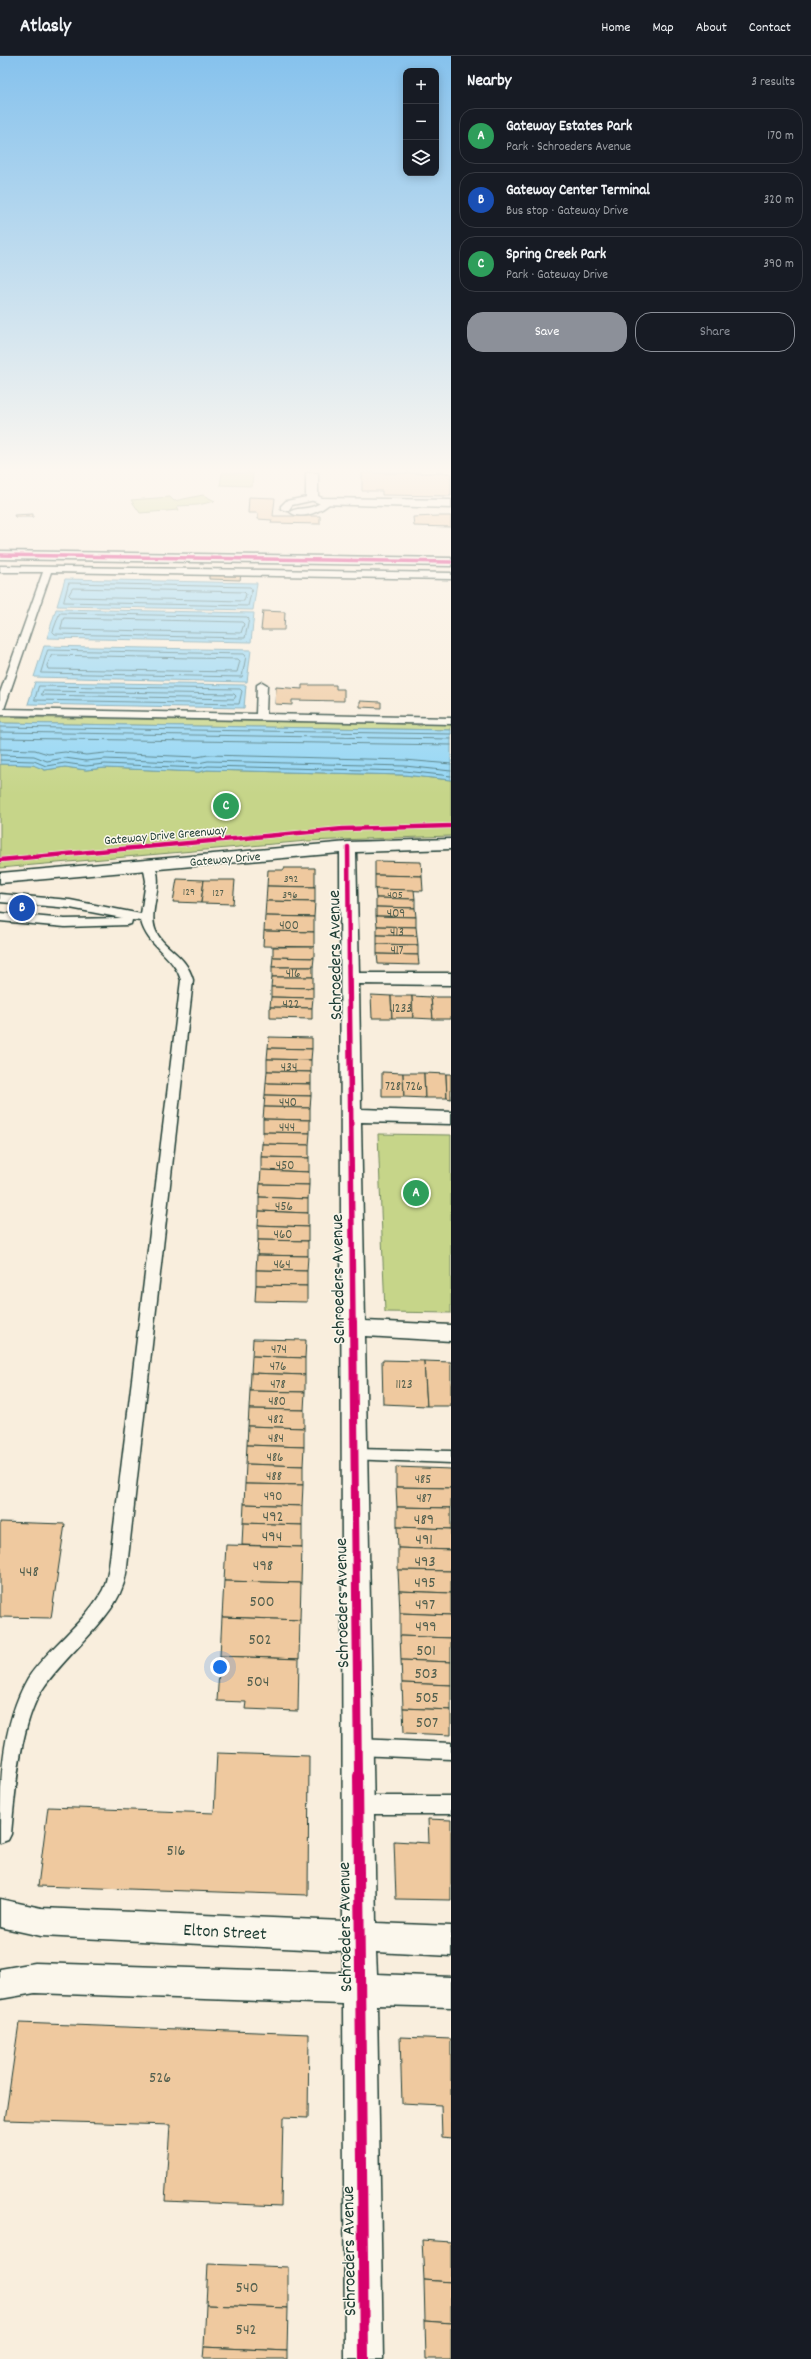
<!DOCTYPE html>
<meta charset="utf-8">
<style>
:root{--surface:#171b24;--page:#242831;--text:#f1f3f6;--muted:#9ea1a6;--line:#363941;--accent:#8c9099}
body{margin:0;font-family:Dekko,sans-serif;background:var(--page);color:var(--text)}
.controls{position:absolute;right:12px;top:12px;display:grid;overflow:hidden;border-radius:8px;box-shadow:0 2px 10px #0003}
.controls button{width:36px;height:36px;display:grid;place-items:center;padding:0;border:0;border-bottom:1px solid var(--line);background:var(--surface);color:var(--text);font:20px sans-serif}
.you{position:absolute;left:220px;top:1611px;width:14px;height:14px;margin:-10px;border:3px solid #fff;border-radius:50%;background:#1a73e8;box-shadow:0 0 0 6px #1a73e833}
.badge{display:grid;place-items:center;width:26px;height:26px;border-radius:50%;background:var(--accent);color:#fff;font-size:13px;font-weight:700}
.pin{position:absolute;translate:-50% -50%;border:2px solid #fff;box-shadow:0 1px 4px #0006}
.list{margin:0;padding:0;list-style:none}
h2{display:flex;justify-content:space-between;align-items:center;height:52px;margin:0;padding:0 16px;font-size:17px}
h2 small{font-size:13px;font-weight:400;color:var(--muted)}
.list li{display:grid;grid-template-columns:26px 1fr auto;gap:12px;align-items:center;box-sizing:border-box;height:56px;margin:0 8px 8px;padding:0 8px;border:1px solid var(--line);border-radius:16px}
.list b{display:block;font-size:15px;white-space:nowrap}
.list p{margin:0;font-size:13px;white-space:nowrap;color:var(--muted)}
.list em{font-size:13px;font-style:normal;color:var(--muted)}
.actions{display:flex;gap:8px;padding:12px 16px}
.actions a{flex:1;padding:9px 0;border:1px solid var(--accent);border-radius:16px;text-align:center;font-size:14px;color:var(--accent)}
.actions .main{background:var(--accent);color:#fff}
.icon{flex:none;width:22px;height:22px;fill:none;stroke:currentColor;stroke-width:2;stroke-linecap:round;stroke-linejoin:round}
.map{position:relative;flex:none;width:451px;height:2303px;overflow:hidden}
header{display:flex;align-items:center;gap:24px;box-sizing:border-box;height:56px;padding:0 20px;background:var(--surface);border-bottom:1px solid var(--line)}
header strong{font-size:19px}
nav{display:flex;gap:22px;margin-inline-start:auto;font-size:14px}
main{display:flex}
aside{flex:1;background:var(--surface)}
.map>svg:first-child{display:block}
.green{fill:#c6d589;stroke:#72895e}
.water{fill:#93d6f5;stroke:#6599a8}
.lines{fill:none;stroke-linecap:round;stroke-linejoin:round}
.shore{stroke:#4d7a81;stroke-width:1}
.building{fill:#efc99f;stroke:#1f3d34}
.service-casing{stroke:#1f3d34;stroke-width:3}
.minor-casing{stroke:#1f3d34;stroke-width:3}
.tertiary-casing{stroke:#1f3d34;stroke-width:3}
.service{fill:#fbf7ec;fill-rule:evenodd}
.minor{fill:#fbf7ec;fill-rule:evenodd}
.tertiary{fill:#fbf7ec;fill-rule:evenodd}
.cycleway-far4-casing{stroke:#fbf7ec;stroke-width:5}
.cycleway-far3-casing{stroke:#fbf7ec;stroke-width:6}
.cycleway-far2-casing{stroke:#fbf7ec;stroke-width:8}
.cycleway-far1-casing{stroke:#fbf7ec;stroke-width:10}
.cycleway-casing{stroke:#fbf7ec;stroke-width:12}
.cycleway-far4{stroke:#d6006c;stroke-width:3.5}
.cycleway-far3{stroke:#d6006c;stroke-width:4.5}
.cycleway-far2{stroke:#d6006c;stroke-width:5.5}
.cycleway-far1{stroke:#d6006c;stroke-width:8}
.cycleway{stroke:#d6006c;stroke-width:10}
.labels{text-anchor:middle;stroke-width:3;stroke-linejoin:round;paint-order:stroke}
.far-number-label{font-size:11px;fill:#53604f}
.far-street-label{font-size:13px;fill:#1f3d34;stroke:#fbf7ec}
.number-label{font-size:13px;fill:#53604f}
.near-number-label{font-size:16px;fill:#53604f}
.near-street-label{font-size:18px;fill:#1f3d34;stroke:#fbf7ec}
</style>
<header>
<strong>Atlasly</strong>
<nav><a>Home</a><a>Map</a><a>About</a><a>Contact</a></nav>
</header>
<main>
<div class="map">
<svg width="451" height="2303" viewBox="0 0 451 2303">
<rect width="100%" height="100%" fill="#f9eedd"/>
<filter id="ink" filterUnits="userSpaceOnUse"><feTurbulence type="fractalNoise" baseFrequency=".025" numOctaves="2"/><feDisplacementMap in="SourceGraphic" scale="8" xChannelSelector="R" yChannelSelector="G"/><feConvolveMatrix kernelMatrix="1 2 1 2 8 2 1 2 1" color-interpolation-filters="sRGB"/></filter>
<g filter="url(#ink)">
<g class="green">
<path d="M222,417H253L252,430L220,429Z"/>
<path d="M203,439L215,445L198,449L177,450L179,454L140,457L131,444L170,441L174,445Z"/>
<path d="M0,661L414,668L420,670L426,668H451V674L0,667Z"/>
<path d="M0,708L34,709L45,714L65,711L86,714L105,712L199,716L207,714L404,719L451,724V780L307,785L0,812Z"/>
<path d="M378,1078L451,1079V1257L385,1256Z"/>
</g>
<g class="water">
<path d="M65,523L257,527L253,554L57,550Z"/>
<path d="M56,553L254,557L251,586L47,582Z"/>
<path d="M44,590L251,594L247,626L34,621Z"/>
<path d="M35,626L246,629L244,652L28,648Z"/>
<path d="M0,667L451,674V724L404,719L207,714L199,716L105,712L86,714L65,711L45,714L33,709L0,708Z"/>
</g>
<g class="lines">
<g class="shore">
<path d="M69,527L250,531L252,533L248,550L64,546Z"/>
<path d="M73,532L244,536L246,538L244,545L71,541L69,539Z"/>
<path d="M60,557L247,561L249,563L245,582L55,578L53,576Z"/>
<path d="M64,562L242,566L244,568L241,577L61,573Z"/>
<path d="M48,594L244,598L246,600L242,621L41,617Z"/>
<path d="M52,599L238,603L240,605L237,616L48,613L47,610Z"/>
<path d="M39,630L240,633L242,635L239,648L35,644Z"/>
<path d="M43,635L234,638L236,640L234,643L42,639Z"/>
<path d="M0,671L451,678"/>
<path d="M0,676L451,683"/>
<path d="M0,682L451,689"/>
<path d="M0,693L35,694L48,698L65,696L86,699L105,697L197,701L208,699L405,704L451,708"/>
<path d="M0,699L34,700L47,705L65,702L86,705L105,703L198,707L208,705L405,710L451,715"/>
<path d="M0,704L34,705L46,710L65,707L86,710L105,708L199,712L208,710L405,715L451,720"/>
</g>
</g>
<g class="building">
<path d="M362,417H451V440L382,439V435H362Z"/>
<path d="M249,441L275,442L273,460H320V468L271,467L272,464L258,463V457H248Z"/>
<path d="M33,458V461H15L14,459Z"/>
<path d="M438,460H451V471L414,470L413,461Z"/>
<path d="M209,519H241L240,524L209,523Z"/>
<path d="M263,555L285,556L284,574H261Z"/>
<path d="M302,629H336V633H344V645L292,644V649L275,648L276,631L302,633Z"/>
<path d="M360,645L381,646V652L360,651Z"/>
<path d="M375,805L421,806L422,820L375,819Z"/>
<path d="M284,812H315V831L267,830L268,814H284Z"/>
<path d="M375,819L422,820L423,835L375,833Z"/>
<path d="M177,823L204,824L201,847L173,846Z"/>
<path d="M204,824H235L233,848L201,847Z"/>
<path d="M267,830L315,831V846L266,845Z"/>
<path d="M375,833L414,834L415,843L376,842Z"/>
<path d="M376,842L415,843V852L376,851Z"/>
<path d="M266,845L315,846L314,861L265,860Z"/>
<path d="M376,851L415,852L416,861L376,860Z"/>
<path d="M265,860L314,861V876L264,875Z"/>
<path d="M376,860L416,861V871L377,870Z"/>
<path d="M377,870L416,871L417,880L377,879Z"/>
<path d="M264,875L314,876V891L263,890Z"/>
<path d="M377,879L417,880L418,889L377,888Z"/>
<path d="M377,888L418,889V899L377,898Z"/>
<path d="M273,891H314V902L273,901Z"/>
<path d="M377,898L418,899L419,909L378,908Z"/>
<path d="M273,901L314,902L313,911H272Z"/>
<rect x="272" y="911" width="41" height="10"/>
<path d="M272,921H313V932L271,931Z"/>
<path d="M271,931L313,932V942L271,941Z"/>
<path d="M371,939L391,940L392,962H372Z"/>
<path d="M391,940H412L413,962H392Z"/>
<path d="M412,940L431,941L433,963L413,962Z"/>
<path d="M271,941L313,942L312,952L270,951Z"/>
<path d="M431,941H451V963H433Z"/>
<path d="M270,951L312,952V963L270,962Z"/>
<path d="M269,981L312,982V993L268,992Z"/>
<path d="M268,992L312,993L311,1004L267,1003Z"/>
<path d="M267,1003L311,1004V1016L267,1015Z"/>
<path d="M267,1015L311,1016V1028L266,1027Z"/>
<path d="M382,1016L403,1017L404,1041H382Z"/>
<path d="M403,1017H424L425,1042L404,1041Z"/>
<path d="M424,1017L446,1018L447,1042H425Z"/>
<path d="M446,1018H451V1043L447,1042Z"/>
<path d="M266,1027L311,1028V1040L265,1039Z"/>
<path d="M265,1039L311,1040L310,1052L264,1051Z"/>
<path d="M264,1051L310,1052V1064L263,1063Z"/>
<path d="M263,1063L310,1064V1077L263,1076Z"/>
<path d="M263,1076L310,1077L309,1089L262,1088Z"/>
<path d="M262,1088L309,1089V1102L261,1101Z"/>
<path d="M261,1101L309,1102V1116L261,1114Z"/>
<path d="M261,1114L309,1116V1129L260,1128Z"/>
<path d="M260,1128L309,1129L308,1143L259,1141Z"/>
<path d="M259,1141L308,1143V1157L259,1155Z"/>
<path d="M259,1155L308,1157V1171L258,1169Z"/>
<path d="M258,1169L308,1171V1185L258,1184Z"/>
<path d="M258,1184L308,1185V1200L257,1199Z"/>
<path d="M257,1199L308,1200L307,1215L256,1214Z"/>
<path d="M256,1214L307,1215V1230L256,1229Z"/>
<path d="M256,1229L307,1230V1246L255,1245Z"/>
<path d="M253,1283L306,1284L305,1302L252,1300Z"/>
<path d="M252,1300L305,1302V1319L251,1317Z"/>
<path d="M382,1304L424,1305L427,1350L383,1348Z"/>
<path d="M424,1305L451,1306V1350H427Z"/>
<path d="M251,1317L305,1319V1336L250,1335Z"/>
<path d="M250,1335L305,1336L304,1354L249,1353Z"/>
<path d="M249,1353L304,1354V1372L248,1370Z"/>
<path d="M248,1370L304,1372V1391L247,1389Z"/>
<path d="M247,1389L304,1391L303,1410L246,1408Z"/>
<path d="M246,1408L303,1410V1429L245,1428Z"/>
<path d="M396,1411L451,1413V1432L396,1431Z"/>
<path d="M245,1428L303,1429L302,1450L244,1448Z"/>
<path d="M396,1431L451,1432V1452L397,1451Z"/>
<path d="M244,1448L302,1450V1469L243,1467Z"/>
<path d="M397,1451L451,1452V1473L397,1471Z"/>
<path d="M0,1466L65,1468L51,1562L0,1561Z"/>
<path d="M243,1467L302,1469V1491L242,1489Z"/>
<path d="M397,1471L451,1473V1494L398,1492Z"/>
<path d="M226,1489L302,1491L301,1527L224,1525Z"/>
<path d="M398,1492L451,1494V1515L398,1514Z"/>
<path d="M398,1514L451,1515V1537L399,1535Z"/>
<path d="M224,1525L301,1527L300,1564L222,1561Z"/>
<path d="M399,1535L451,1537V1559L400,1557Z"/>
<path d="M400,1557L451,1559V1582L400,1580Z"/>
<path d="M222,1561L300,1564L299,1603L220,1600Z"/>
<path d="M400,1580L451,1582V1606L401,1604Z"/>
<path d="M220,1600L299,1603L298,1655L245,1653L246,1646L217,1645Z"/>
<path d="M401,1604L451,1606V1629L402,1627Z"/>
<path d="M402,1627L451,1629V1654L403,1652Z"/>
<path d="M403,1652L451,1654V1679L404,1677Z"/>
<path d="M217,1697L309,1700L308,1839L38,1830L48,1751L214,1757Z"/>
<path d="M428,1763L451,1764V1844L396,1843L394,1785L429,1787Z"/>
<path d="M19,1967L309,1978L308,2062L283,2061L281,2150L165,2145L170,2069L5,2064Z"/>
<path d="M400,1981L451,1983V2082L442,2081L441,2049L402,2047Z"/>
<path d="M422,2184L451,2186V2226L424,2224Z"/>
<path d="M208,2208L288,2211V2252L206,2249Z"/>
<path d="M424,2224L451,2226V2267L425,2265Z"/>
<path d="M206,2249L288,2252L287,2295L204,2291Z"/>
<path d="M425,2265L451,2267V2303H426Z"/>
<path d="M204,2291L287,2295V2303H203Z"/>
</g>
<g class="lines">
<g class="service-casing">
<g id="service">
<path d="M312,440L316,442L315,444L292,449L288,455L281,453V450L286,445Z"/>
<path d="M324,444L331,446C323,455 300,465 290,456C297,450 311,456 324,444Z"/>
<path d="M0,510L451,517V523L51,516L4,653L256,658L257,629L262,626L267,629L266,658L451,662V668L0,659V637L43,516H0Z"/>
<path d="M149,806L153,807C166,826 148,852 155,873C162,893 186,897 193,924L127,1511C126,1518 125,1525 122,1532C111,1565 62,1602 42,1634C20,1668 15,1737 11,1778L8,1784L0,1787C0,1731 0,1671 28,1622C49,1591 82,1569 101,1537C106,1530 107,1519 109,1511L181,924C174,899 147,891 141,865L132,864L131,868L127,869L65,871L0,865V857L65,863L122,862L70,852L0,846V838L70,844L141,858L146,825L143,809Z"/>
<path d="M354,1393L451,1395V1407L348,1403L345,1399L348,1395Z"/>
<path d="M357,1683L451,1687V1703L357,1699L350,1697L347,1691L350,1685Z"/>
<path d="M358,1740H451V1758H358L351,1755L348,1749L351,1743Z"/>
</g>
</g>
<g class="minor-casing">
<g id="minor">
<path d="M306,417H318V440L322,442L451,444V452L321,448L306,442Z"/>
<path d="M451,783V793L356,796L359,917H451V929L359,928L361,1053L451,1056V1068L361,1066L365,1265L451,1269V1285L365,1280L376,1867L451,1870V1900L376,1896L377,1918L451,1921V1951L377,1949L383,2303H345L343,1948L35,1937L0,1943V1913L35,1907L343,1917V1895L41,1880L0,1871V1843L41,1852L343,1865L340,797L0,827V817L348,786Z"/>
</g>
</g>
<g class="tertiary-casing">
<path id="tertiary" d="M0,495L451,502V510L0,503Z"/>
</g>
<use href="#service" class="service"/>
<use href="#minor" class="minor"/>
<use href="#tertiary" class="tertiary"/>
<g class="cycleway-far4-casing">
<path id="cycleway-far4" d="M0,499L451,506"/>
</g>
<g class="cycleway-far3-casing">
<g id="cycleway-far3">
<path d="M348,791L349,911"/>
<path d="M0,804L343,773L451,770"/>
</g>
</g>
<g class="cycleway-far2-casing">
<path id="cycleway-far2" d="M349,910L353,1266"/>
</g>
<g class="cycleway-far1-casing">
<path id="cycleway-far1" d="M353,1265L358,1721"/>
</g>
<g class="cycleway-casing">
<path id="cycleway" d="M358,1720L364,2303"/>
</g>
<use href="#cycleway-far4" class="cycleway-far4"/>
<use href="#cycleway-far3" class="cycleway-far3"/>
<use href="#cycleway-far2" class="cycleway-far2"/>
<use href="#cycleway-far1" class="cycleway-far1"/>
<use href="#cycleway" class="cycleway"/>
</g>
</g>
<linearGradient id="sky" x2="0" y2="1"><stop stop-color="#86c2ed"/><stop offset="0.56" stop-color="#fcf7f0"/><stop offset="1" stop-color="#fcf7f0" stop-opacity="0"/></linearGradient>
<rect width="451" height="739" fill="url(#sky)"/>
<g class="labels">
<g class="far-number-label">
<text x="291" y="826">392</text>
<text x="189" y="839">129</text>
<text x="218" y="840">127</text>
<text x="290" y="842">396</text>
<text x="395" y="842">405</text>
</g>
<g class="far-street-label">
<text transform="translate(165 778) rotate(-5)" y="5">Gateway Drive Greenway</text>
<text transform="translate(225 802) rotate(-5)" y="5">Gateway Drive</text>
</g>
<g class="number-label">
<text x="396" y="861">409</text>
<text x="289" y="873">400</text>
<text x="397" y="880">413</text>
<text x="397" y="898">417</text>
<text x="293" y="921">416</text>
<text x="291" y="952">422</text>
<text x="402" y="956">1233</text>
<text x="289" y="1015">434</text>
<text x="393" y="1034">728</text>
<text x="414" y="1034">726</text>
<text x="288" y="1050">440</text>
<text x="287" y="1075">444</text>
<text x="285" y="1113">450</text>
<text x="284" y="1154">456</text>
<text x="283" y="1182">460</text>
<text x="282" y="1212">464</text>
<text x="279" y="1297">474</text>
<text x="278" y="1314">476</text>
<text x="278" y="1332">478</text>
<text x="404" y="1332">1123</text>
<text x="277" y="1349">480</text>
<text x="276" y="1367">482</text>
<text x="276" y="1386">484</text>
<text x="275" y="1405">486</text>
<text x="274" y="1424">488</text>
<text x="423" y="1427">485</text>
<text x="273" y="1444">490</text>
<text x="424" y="1446">487</text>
</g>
<g class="near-number-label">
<text x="273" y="1465">492</text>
<text x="424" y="1468">489</text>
<text x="272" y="1485">494</text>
<text x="424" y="1488">491</text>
<text x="425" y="1510">493</text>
<text x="263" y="1514">498</text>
<text x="29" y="1520">448</text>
<text x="425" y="1531">495</text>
<text x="262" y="1550">500</text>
<text x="425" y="1553">497</text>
<text x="426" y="1575">499</text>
<text x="260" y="1588">502</text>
<text x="426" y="1599">501</text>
<text x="426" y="1622">503</text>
<text x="258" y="1630">504</text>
<text x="427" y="1646">505</text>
<text x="427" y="1671">507</text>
<text x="176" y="1799">516</text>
<text x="160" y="2026">526</text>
<text x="247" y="2236">540</text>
<text x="246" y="2278">542</text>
</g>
<g class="near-street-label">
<text transform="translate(334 899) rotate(-91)" y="6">Schroeders Avenue</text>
<text transform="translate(337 1223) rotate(-91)" y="6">Schroeders Avenue</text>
<text transform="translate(341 1547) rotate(-91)" y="6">Schroeders Avenue</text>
<text transform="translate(344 1871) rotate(-91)" y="6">Schroeders Avenue</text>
<text transform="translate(225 1875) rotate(3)" y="6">Elton Street</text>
<text transform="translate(348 2195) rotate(-91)" y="6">Schroeders Avenue</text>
</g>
</g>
</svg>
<div class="controls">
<button>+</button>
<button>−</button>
<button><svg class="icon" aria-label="layers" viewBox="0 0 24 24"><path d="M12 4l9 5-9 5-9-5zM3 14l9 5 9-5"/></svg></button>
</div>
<div class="you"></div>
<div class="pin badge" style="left:416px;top:1137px;background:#2e9e5b">A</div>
<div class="pin badge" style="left:22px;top:852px;background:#1a4fb4">B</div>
<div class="pin badge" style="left:226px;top:750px;background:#2e9e5b">C</div>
</div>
<aside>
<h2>Nearby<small>3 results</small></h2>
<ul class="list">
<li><span class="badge" style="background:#2e9e5b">A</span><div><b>Gateway Estates Park</b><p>Park · Schroeders Avenue</p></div><em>170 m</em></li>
<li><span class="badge" style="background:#1a4fb4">B</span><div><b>Gateway Center Terminal</b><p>Bus stop · Gateway Drive</p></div><em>320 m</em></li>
<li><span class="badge" style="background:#2e9e5b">C</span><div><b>Spring Creek Park</b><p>Park · Gateway Drive</p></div><em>390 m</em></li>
</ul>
<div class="actions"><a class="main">Save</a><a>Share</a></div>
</aside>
</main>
